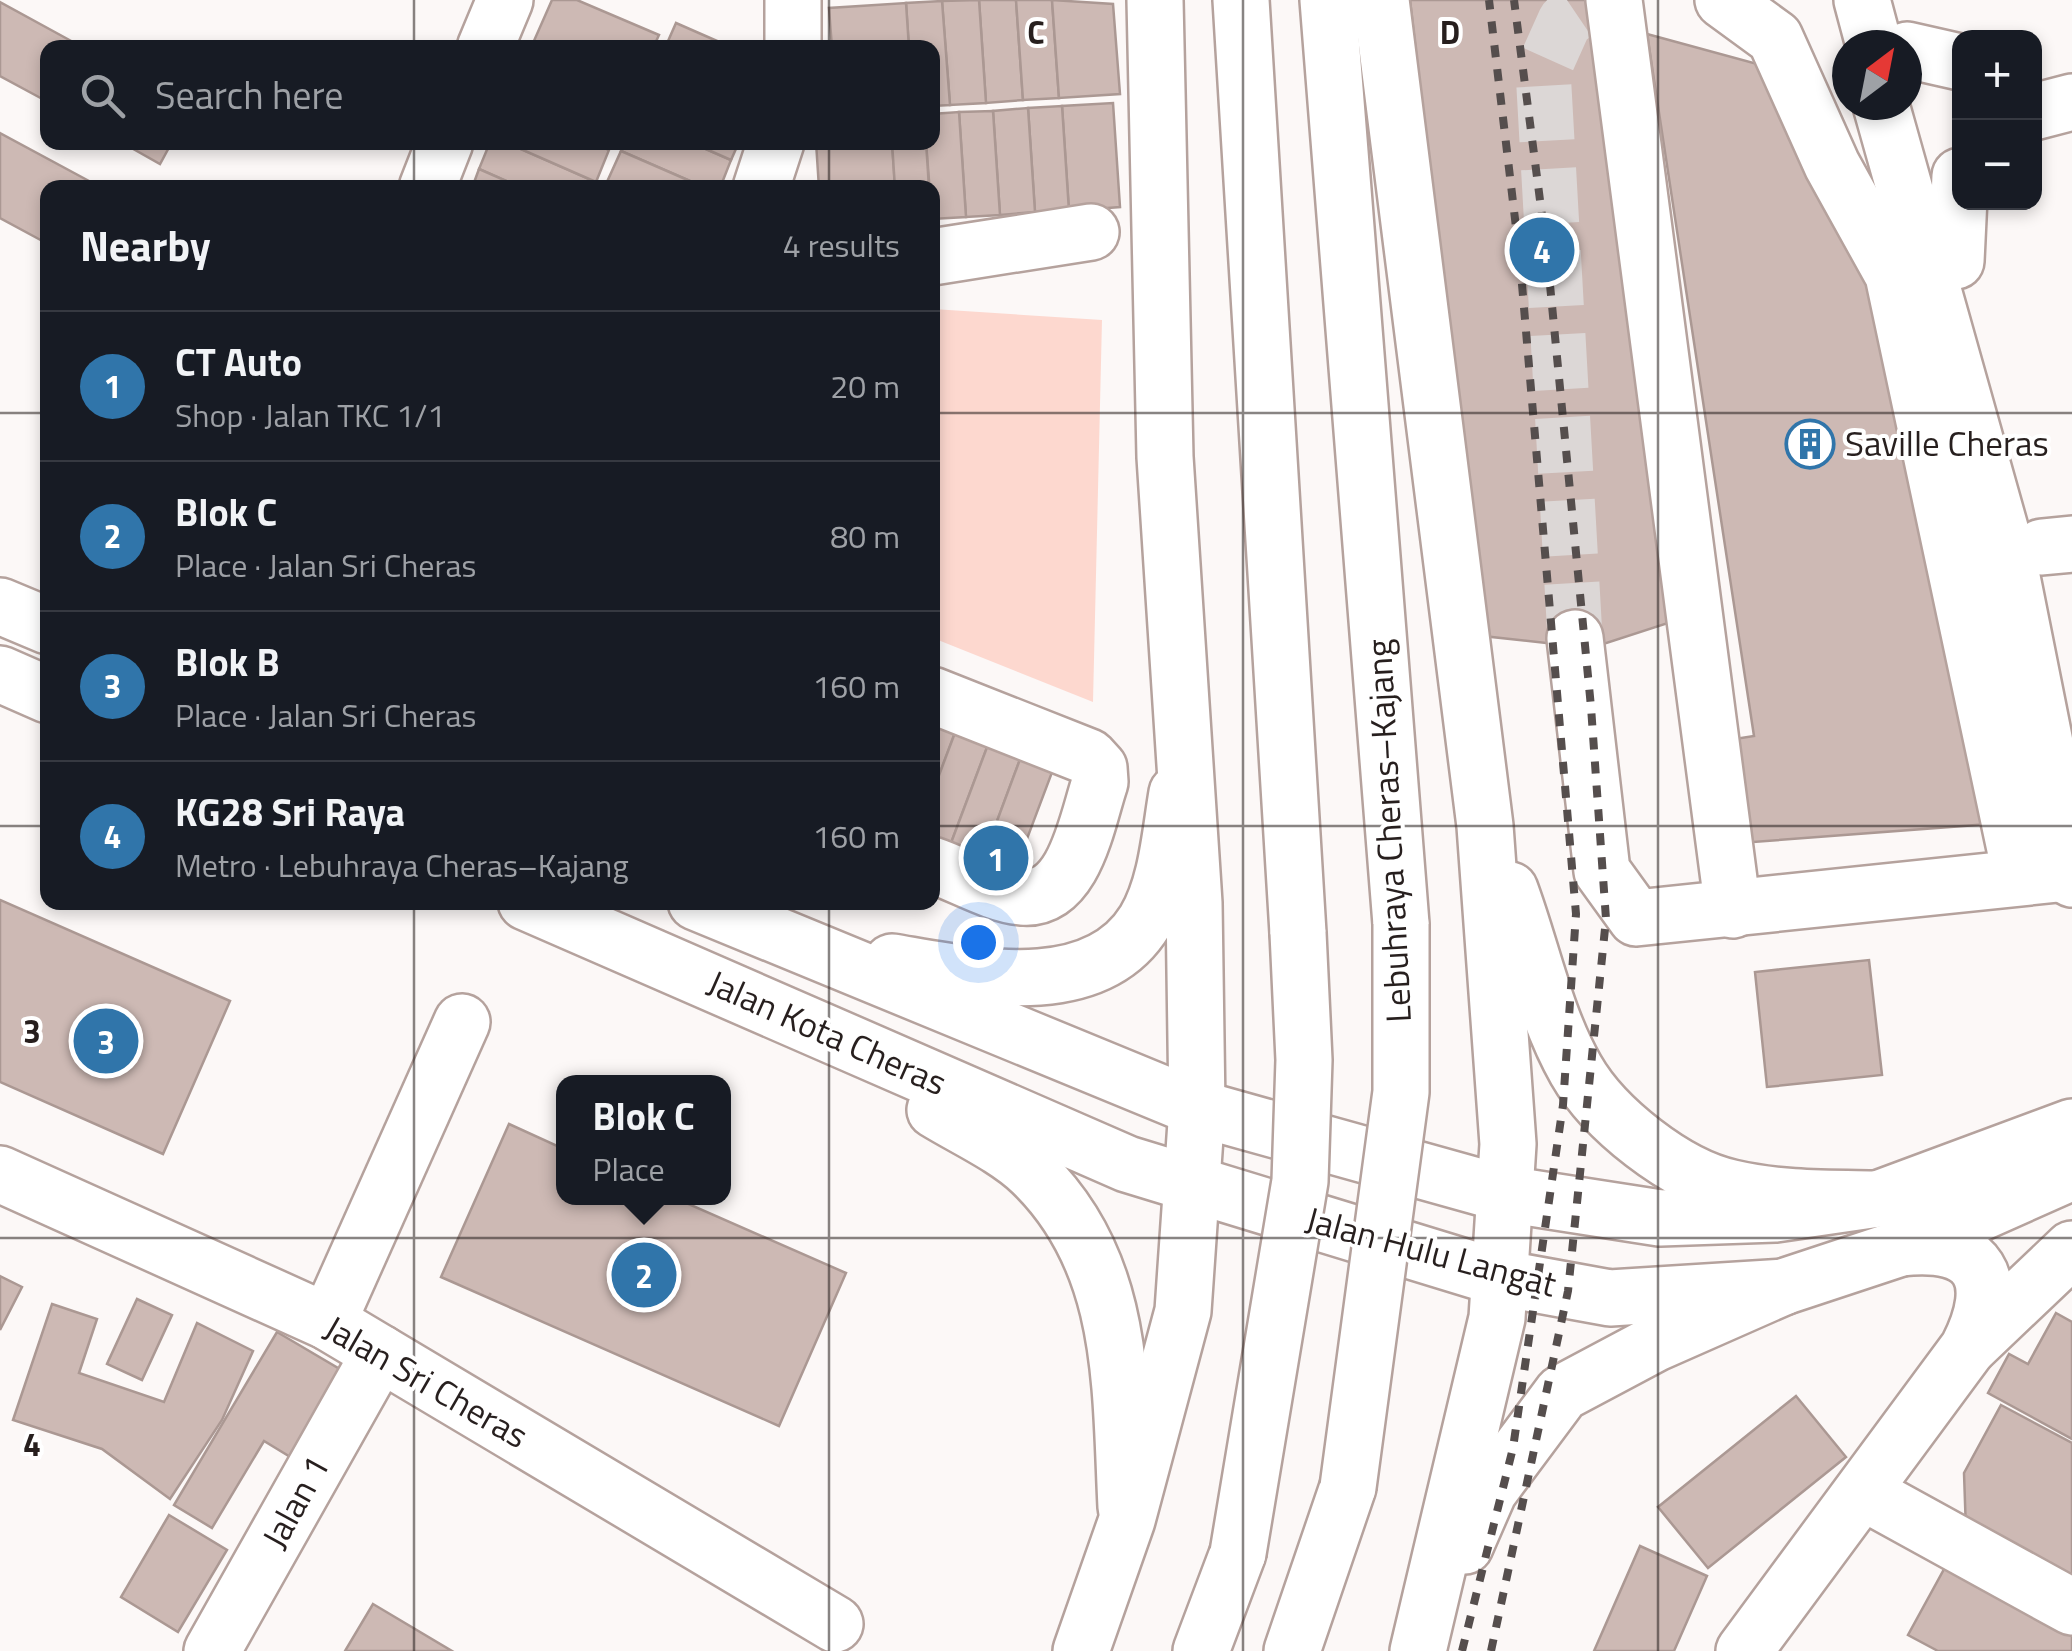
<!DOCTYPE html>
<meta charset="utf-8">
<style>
:root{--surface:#171b24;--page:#20242c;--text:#f1f3f6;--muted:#9ea1a6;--line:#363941;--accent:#3075aa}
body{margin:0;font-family:"Titillium Web",sans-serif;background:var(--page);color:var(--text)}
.controls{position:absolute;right:30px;top:30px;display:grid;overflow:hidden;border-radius:20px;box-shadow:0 5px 15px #0003}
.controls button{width:90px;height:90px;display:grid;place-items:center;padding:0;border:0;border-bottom:2px solid var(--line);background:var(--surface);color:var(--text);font:50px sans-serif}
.compass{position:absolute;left:1832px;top:30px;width:90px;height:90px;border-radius:50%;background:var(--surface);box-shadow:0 5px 15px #0003;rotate:32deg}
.you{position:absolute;left:978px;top:942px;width:35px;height:35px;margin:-25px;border:8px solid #fff;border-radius:50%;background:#1a73e8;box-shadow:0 0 0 15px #1a73e833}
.badge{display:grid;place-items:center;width:65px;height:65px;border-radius:50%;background:var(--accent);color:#fff;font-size:32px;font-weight:700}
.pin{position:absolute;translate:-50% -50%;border:5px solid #fff;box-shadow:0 2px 10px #0006}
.popup{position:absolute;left:556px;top:1075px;width:175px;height:130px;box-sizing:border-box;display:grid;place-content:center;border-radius:20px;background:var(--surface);filter:drop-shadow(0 2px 8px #0005);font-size:32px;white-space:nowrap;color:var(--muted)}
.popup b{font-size:38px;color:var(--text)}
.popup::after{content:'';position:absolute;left:50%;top:100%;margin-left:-20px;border:20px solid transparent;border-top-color:var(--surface)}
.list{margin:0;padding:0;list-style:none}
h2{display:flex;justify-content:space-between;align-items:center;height:130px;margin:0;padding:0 40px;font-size:42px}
h2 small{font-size:32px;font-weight:400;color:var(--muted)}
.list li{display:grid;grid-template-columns:65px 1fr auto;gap:30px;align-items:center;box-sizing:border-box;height:150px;padding:0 40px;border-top:2px solid var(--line)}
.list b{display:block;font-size:38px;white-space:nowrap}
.list p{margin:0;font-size:32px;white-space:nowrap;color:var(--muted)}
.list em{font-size:32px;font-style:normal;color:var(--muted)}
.icon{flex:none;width:55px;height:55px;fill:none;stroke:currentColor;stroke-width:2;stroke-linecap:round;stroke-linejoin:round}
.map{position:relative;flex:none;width:2072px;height:1651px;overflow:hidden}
.search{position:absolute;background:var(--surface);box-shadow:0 5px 15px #0003;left:40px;top:40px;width:900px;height:110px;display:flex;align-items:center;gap:25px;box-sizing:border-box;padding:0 35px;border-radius:20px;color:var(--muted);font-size:38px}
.panel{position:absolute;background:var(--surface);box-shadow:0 5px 15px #0003;left:40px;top:180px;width:900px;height:730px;border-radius:20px}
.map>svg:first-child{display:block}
.green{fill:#fdd8cf}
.building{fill:#cdb9b4;stroke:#ab9893;stroke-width:2.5}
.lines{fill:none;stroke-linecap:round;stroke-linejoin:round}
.minor-tunnel{stroke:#dcd7d6;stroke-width:55;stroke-dasharray:55 28;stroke-linecap:butt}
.minor-casing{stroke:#b5a29d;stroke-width:60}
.major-casing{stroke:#b5a29d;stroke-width:60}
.highway-casing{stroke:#b5a29d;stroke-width:60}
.minor{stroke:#fff;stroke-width:55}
.major{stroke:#fff;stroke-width:55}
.highway{stroke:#fff;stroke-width:55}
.rail{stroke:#554e4d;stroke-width:8;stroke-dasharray:12 12;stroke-linecap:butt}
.highway-bridge-casing{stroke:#b5a29d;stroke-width:60;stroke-linecap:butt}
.highway-bridge{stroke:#fff;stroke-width:55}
.grid{fill:none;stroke:#271f1e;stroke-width:2.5;stroke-opacity:0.55}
.labels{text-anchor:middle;stroke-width:8;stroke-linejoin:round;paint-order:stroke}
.poi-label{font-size:35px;fill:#271f1e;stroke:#fff;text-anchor:start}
.street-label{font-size:35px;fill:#271f1e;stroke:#fff}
.grid-label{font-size:32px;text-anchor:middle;font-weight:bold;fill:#271f1e;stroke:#fff;stroke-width:8;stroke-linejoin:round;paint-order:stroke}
</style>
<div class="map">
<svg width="2072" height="1651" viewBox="0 0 2072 1651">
<rect width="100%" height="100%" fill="#fcf8f7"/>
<path class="green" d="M933,309L1102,320L1093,702L933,638Z"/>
<g class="building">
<path d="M552,0H577L659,35L653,48H544L533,43Z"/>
<path d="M979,0H1016L1023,100L986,103Z"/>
<path d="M979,0L986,103L950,105L942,1Z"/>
<path d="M1016,0H1052L1059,98L1023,100Z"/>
<path d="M1052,0L1113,4L1120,94L1059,98Z"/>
<path d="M1410,0H1608L1699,613L1591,648L1483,636Z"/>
<path d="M942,1L950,105L932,106V48H909L906,3Z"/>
<path d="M0,2L84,48H48V102L0,76Z"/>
<path d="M906,3L909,48H832L829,8Z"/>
<path d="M676,23L733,48H665Z"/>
<path d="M1647,34L1761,65L1876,280L1989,824L1740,843L1716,742L1754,736Z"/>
<path d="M1113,103L1120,207L1069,211L1062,106Z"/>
<path d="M1062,106L1069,211L1035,212L1028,108Z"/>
<path d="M1028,108L1035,212L1000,215L993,111Z"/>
<path d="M993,111L1000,215L966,217L959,112Z"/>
<path d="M959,112L966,217L932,219L926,142H932V114Z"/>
<path d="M0,133L102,188H48V244L0,218Z"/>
<path d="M121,142H172L160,164Z"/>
<path d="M490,142H505L596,182L594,188H522L479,169Z"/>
<path d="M505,142H592L609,150L596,182Z"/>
<path d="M625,142H690L731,160L720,188H706L621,151Z"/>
<path d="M690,142H739L731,160Z"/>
<path d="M816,142H892L895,188H819Z"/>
<path d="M892,142H926L929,188H895Z"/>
<path d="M621,151L706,188H620L607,182Z"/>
<path d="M479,169L522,188H472Z"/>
<path d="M932,720L956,730L932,794Z"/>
<path d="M956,730L989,742L951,843L932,837V794Z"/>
<path d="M989,742L1022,754L984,856L951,843Z"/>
<path d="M1022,754L1054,767L1016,868L984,856Z"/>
<path d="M0,900L230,1001L163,1154L0,1082Z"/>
<path d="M1869,960L1882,1075L1767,1087L1755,972Z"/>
<path d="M509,1124L564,1149V1198H675L846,1273L779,1426L441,1277Z"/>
<path d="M0,1276L22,1287L0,1330Z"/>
<path d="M137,1299L172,1315L142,1380L107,1364Z"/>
<path d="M52,1304L97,1319L79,1373L164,1402L197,1323L253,1351L222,1420L170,1499L102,1449L13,1420Z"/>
<path d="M2056,1313L2072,1322V1439L1988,1393L2009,1354L2028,1364Z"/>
<path d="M277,1332L343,1371L292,1458L264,1441L212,1528L174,1505Z"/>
<path d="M1796,1396L1846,1457L1708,1568L1658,1507Z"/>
<path d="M2001,1405L2072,1443V1588L1966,1531L1964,1473Z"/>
<path d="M169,1515L227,1550L178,1632L121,1597Z"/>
<path d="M1640,1546L1707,1576L1674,1651H1594Z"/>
<path d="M1954,1551L2072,1615V1651H1938L1908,1635Z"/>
<path d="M373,1604L452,1651H345Z"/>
</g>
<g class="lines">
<path class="minor-tunnel" d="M1575,638L1543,70L1565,21L1596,0"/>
<g class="minor-casing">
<g id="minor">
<path d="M793,0V48"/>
<path d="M1614,0L1733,910"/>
<path d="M1723,0L1775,38L1832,165L1893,275L2021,877"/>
<path d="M1862,0L1874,45"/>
<path d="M485,48L505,0"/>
<path d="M1907,50L1960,62"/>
<path d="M1881,105L2008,557L2072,879"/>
<path d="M2034,112L2072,102"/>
<path d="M427,188L445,142"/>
<path d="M761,188L776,142"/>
<path d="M932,257L1091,232"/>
<path d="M1956,261L1960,176"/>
<path d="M2042,547L2072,544"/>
<path d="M1575,638L1602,871L1636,918L2058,874"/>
<path d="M932,695L1089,757L1099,768L1100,782C1087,820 1075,902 1022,897C994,895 959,874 932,865"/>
<path d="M0,1174L328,1322L835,1624"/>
<path d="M328,1322L462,1022"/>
<path d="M1970,1346L2072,1249"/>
<path d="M1863,1492L2072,1607"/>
<path d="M212,1651L380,1353"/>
<path d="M1744,1651L1968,1348C2003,1279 1981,1239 1901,1248"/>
</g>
</g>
<g class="major-casing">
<g id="major">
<path d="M0,606L48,626"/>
<path d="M0,674L48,695"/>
<path d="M526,902L1127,1164L1500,1278L1610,1298L1783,1287L1901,1248L2072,1172"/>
<path d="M696,902L1197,1108L1505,1194L1660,1218L1775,1214L1878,1199L2072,1127"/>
<path d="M892,962C970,975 1094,1004 1145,921C1167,884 1170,834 1177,793"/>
<path d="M935,1110C966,1129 1006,1147 1032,1172C1126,1263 1120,1385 1126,1507"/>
</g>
</g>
<g class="highway-casing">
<g id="highway">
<path d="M1241,0L1298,933"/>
<path d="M1328,0L1401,924"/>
<path d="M1381,0L1485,826L1508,1144L1497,1318L1418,1651"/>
<path d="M1510,890C1532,949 1544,1014 1576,1070C1604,1119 1676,1176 1732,1188C1779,1199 1829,1198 1878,1199"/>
<path d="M1465,1546L1489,1491L1562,1393L1656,1343L1783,1287"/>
<path d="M1081,1651L1127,1520L1183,1311L1197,1108L1194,903L1165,457L1155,0"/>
<path d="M1201,1651L1238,1553"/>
<path d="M1292,1651L1348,1487"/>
</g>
</g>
<use href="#minor" class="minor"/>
<use href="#major" class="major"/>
<use href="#highway" class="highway"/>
<g class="rail">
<path d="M1462,1651L1513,1448L1563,1105L1576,914L1520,261L1489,0"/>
<path d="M1491,1651L1568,1291L1606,919L1591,707L1547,254L1514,0"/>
</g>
<g class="highway-bridge-casing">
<g id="highway-bridge">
<path d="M1348,1487L1401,1092V924"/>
<path d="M1238,1553L1300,1181L1304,1060L1298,933"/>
</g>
</g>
<use href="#highway-bridge" class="highway-bridge"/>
</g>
<path class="grid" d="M414,0V48M829,0V48M1243,0V1651M1658,0V1651M414,142V188M829,142V188M0,413H48M932,413H2072M0,826H48M932,826H2072M414,902V1651M829,902V1651M0,1238H2072"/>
<defs>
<g id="building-ring" transform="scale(2.5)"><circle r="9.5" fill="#fff" stroke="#3075aa" stroke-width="1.5"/><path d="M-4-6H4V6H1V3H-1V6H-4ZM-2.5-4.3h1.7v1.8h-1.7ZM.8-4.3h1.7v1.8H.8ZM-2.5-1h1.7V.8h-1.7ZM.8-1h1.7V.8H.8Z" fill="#3075aa"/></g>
</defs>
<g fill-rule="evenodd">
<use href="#building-ring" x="1810" y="444"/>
</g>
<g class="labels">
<g class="poi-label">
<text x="1845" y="456">Saville Cheras</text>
</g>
<g class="street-label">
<text transform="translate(1389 831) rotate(-93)" y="12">Lebuhraya Cheras–Kajang</text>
<text transform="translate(827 1033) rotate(24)" y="12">Jalan Kota Cheras</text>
<text transform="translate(1431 1252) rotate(15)" y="12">Jalan Hulu Langat</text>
<text transform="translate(426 1382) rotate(30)" y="12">Jalan Sri Cheras</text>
<text transform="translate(296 1502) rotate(-61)" y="12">Jalan 1</text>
</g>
</g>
<g class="grid-label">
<text x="1036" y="44">C</text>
<text x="1450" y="44">D</text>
<text x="32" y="1043">3</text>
<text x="32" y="1456">4</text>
</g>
</svg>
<div class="controls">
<button>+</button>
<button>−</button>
</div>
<svg class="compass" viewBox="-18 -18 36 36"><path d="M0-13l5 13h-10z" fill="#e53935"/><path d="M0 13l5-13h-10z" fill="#9ea1a6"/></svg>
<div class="you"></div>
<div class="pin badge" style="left:996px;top:858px">1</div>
<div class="pin badge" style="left:644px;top:1275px">2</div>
<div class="popup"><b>Blok C</b>Place</div>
<div class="pin badge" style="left:106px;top:1041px">3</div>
<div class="pin badge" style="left:1542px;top:250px">4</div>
<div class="search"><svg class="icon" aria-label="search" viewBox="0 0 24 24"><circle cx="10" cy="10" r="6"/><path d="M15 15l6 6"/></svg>Search here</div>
<section class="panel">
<h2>Nearby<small>4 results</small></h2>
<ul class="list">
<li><span class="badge">1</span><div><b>CT Auto</b><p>Shop · Jalan TKC 1/1</p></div><em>20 m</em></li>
<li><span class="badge">2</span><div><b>Blok C</b><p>Place · Jalan Sri Cheras</p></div><em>80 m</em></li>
<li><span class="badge">3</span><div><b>Blok B</b><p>Place · Jalan Sri Cheras</p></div><em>160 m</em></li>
<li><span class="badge">4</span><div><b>KG28 Sri Raya</b><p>Metro · Lebuhraya Cheras–Kajang</p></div><em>160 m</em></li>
</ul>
</section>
</div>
